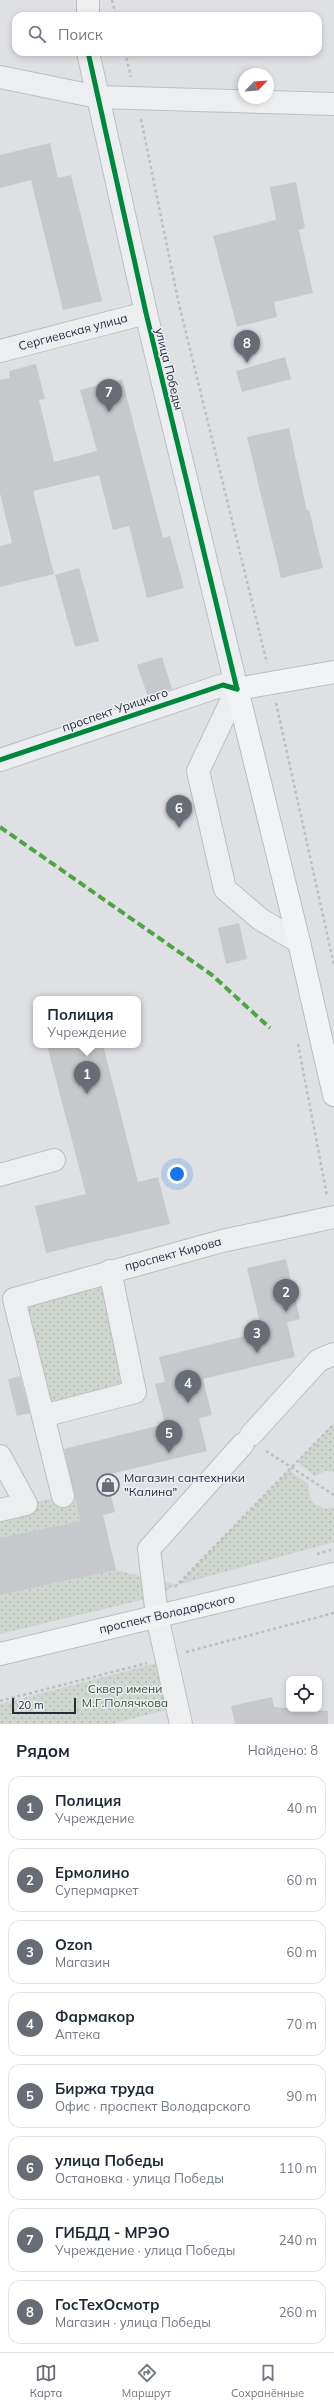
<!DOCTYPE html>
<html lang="ru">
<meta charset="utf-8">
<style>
:root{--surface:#fff;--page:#f6f6f7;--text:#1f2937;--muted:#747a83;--line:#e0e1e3;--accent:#676c75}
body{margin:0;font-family:Mulish,sans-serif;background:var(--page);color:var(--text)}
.controls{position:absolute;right:12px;bottom:12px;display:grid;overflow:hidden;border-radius:8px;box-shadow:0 2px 6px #0003}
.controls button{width:36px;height:36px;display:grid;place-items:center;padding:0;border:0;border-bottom:1px solid var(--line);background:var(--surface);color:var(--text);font:20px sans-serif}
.compass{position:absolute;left:238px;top:68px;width:36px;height:36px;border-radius:50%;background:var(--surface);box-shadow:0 2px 6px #0003;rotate:65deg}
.scale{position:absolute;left:12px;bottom:10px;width:64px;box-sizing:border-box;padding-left:4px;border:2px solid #272e3a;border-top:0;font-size:11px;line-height:14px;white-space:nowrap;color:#272e3a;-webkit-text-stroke:3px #ebeff3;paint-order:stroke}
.you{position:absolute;left:177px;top:1174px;width:14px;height:14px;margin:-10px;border:3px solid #fff;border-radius:50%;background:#1a73e8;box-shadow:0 0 0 6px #1a73e833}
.badge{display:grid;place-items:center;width:26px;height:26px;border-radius:50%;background:var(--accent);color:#fff;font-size:13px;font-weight:700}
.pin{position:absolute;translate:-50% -33px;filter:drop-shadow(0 1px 2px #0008)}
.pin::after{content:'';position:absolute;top:21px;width:14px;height:12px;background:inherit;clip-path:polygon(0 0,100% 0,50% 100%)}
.popup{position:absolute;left:33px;top:996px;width:108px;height:52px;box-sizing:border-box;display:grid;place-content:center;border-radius:8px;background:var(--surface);filter:drop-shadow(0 1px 3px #0005);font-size:13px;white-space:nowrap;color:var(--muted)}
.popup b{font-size:15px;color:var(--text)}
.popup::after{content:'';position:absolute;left:50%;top:100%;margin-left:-8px;border:8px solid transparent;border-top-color:var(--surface)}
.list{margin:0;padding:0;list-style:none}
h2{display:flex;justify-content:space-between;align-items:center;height:52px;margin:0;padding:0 16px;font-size:17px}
h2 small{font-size:13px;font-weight:400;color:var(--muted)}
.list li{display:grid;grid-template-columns:26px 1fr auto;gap:12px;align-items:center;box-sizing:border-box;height:64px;margin:0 8px 8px;padding:0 8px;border:1px solid var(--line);border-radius:12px}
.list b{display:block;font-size:15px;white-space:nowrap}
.list p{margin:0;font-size:13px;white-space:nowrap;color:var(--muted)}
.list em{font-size:13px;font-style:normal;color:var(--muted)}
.icon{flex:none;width:22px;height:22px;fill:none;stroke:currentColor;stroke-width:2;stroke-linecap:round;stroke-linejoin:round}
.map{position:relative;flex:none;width:334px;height:1724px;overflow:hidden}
.search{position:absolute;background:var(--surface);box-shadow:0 2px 6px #0003;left:12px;right:12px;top:12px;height:44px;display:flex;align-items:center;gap:10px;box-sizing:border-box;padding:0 14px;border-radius:12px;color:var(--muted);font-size:15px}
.sheet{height:628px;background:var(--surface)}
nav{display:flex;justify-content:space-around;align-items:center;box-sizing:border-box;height:56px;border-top:1px solid var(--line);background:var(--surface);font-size:11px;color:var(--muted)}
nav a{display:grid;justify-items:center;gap:2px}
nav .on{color:var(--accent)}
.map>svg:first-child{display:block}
.green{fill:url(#green-dots)}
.building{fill:#c6c8cb}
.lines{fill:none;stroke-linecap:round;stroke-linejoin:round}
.minor-casing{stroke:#bcbec1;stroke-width:24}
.major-casing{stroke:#bbbdc1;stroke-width:24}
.path{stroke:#bdbfc2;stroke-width:2.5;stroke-dasharray:3 3;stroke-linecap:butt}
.minor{stroke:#edeef0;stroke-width:22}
.major{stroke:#f2f3f4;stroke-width:22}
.quiet{stroke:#51a445;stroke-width:4;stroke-dasharray:8 4;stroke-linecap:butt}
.cycleway-casing{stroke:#ebeff3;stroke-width:8}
.cycleway{stroke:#00873e;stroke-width:5}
.labels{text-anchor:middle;stroke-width:3;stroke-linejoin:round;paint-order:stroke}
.street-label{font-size:12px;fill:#272e3a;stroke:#ebeff3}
.poi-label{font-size:12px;fill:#272e3a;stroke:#ebeff3;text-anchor:start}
.park-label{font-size:12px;fill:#3c5436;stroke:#ebeff3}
</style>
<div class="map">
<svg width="334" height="1724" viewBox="0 0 334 1724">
<defs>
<pattern id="green-dots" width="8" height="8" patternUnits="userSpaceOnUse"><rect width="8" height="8" fill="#cfd6cf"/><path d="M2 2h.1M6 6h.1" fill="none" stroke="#b2b8b2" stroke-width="1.8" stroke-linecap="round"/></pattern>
</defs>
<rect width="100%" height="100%" fill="#dee0e3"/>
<g class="green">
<path d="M110,1271L135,1392L43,1416L14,1299Z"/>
<path d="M334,1423V1472L326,1471L315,1476L297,1462Z"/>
<path d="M289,1470L309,1485L308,1491L313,1503L325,1509L334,1507V1542L177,1585L154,1597L0,1634V1595L116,1570L177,1585Z"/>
<path d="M71,1485L80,1521L0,1538V1510L63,1496Z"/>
<path d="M165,1661L177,1707L112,1724H0V1704Z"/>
</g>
<g class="building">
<path d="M50,143L58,178L71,175L102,301L63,310L31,180L0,188V155Z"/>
<path d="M296,182L305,228L299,230L313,293L274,302L277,317L237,327L213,236L276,220L270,187Z"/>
<path d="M285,357L291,379L242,392L236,371Z"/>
<path d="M36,364L45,399L39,400L54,462L97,451L80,390L122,379L163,538L170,536L184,588L147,598L129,526L113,530L99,475L33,491L54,574L0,587V546L12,543L0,493V380L10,378L9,371Z"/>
<path d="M289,428L307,511L309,510L323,568L281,578L247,437Z"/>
<path d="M79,568L99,641L75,647L55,575Z"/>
<path d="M162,657L172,689L148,697L137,665Z"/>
<path d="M239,923L247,959L226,964L218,928Z"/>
<path d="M47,1045H103L138,1182L158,1177L170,1224L46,1253L35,1206L86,1194Z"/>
<path d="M286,1259L300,1319L287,1322L295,1357L203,1379L212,1415L199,1418L207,1451L106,1475L115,1512L103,1515L116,1570L0,1595V1538L80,1521L64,1449L165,1424L155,1384L165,1382L159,1357L262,1332L247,1268Z"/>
<path d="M20,1376L30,1413L17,1416L8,1379Z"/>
<path d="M272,1697L274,1707L328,1711V1724H235L231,1706Z"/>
</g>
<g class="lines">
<g class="minor-casing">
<g id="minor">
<path d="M88,0V16"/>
<path d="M88,52L146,313L237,689"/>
<path d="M0,77L98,97L334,104"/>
<path d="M0,351L146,313"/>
<path d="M237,689L198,771L225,889L260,919L299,942"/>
<path d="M0,760L223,685L237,689"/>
<path d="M0,1175L54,1160"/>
<path d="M43,1416L135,1392L110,1271"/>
<path d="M251,1435L319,1360L334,1354"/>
<path d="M0,1456L26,1504L0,1510"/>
<path d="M63,1496L14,1299L222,1241L334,1217"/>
<path d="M181,1724L157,1616L149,1549L243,1444"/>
</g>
</g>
<g class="major-casing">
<g id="major">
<path d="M334,672L237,689L299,942L334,1095"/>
<path d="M0,1654L334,1574"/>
</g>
</g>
<g class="path">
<path d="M112,0L116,16"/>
<path d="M125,52L131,77"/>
<path d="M141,119L178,300L267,663"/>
<path d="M276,703L334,965"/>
<path d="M298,1044L327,1196"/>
<path d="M266,1451L334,1495"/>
<path d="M317,1554L334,1549"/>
<path d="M175,1587L334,1424"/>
<path d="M186,1652L334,1613"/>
<path d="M13,1697L18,1705"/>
<path d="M0,1701L147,1663"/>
</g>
<use href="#minor" class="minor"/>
<use href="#major" class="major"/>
<path class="quiet" d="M0,827L212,975L270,1028"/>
<g class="cycleway-casing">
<g id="cycleway">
<path d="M88,52L146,313L237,689"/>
<path d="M0,760L223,685L237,689"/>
</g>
</g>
<use href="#cycleway" class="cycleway"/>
</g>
<defs>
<g id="shop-ring" transform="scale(1.15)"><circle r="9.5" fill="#ebeff3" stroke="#676c75" stroke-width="1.5"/><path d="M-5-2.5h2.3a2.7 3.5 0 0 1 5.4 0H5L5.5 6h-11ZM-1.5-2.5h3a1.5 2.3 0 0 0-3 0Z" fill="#676c75"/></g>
</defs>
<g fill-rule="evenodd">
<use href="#shop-ring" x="108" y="1485"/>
</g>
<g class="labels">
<g class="street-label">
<text transform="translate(73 332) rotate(-15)" y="4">Сергиевская улица</text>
<text transform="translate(169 369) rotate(76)" y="4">улица Победы</text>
<text transform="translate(115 710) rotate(-19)" y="4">проспект Урицкого</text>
<text transform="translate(173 1254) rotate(-15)" y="4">проспект Кирова</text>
<text transform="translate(167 1614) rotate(-13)" y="4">проспект Володарского</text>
</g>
<g class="poi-label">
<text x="124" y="1482">Магазин сантехники<tspan x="124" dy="14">"Калина"</tspan></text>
</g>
<g class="park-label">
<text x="125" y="1693">Сквер имени<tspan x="125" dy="14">М.Г.Полячкова</tspan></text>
</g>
</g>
</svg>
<div class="controls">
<button><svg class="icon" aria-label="locate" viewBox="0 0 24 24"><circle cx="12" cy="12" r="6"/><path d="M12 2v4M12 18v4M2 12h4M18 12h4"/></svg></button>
</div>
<svg class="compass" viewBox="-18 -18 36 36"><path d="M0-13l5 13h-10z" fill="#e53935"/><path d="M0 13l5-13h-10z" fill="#747a83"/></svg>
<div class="scale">20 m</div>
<div class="you"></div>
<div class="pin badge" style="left:87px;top:1094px">1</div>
<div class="popup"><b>Полиция</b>Учреждение</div>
<div class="pin badge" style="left:286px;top:1312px">2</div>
<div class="pin badge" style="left:257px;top:1353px">3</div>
<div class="pin badge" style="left:188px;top:1403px">4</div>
<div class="pin badge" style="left:169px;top:1453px">5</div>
<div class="pin badge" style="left:179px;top:828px">6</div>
<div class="pin badge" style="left:109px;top:412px">7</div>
<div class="pin badge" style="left:247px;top:363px">8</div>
<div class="search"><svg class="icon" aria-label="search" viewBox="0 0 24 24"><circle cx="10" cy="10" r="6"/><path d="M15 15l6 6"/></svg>Поиск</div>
</div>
<section class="sheet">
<h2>Рядом<small>Найдено: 8</small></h2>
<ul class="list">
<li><span class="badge">1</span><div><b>Полиция</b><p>Учреждение</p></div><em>40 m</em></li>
<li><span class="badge">2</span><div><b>Ермолино</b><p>Супермаркет</p></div><em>60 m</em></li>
<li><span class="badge">3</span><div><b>Ozon</b><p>Магазин</p></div><em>60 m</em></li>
<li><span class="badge">4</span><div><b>Фармакор</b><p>Аптека</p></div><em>70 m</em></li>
<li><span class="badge">5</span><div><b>Биржа труда</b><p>Офис · проспект Володарского</p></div><em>90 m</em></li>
<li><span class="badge">6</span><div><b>улица Победы</b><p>Остановка · улица Победы</p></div><em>110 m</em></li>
<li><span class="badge">7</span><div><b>ГИБДД - МРЭО</b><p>Учреждение · улица Победы</p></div><em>240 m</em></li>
<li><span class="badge">8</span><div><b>ГосТехОсмотр</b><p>Магазин · улица Победы</p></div><em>260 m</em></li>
</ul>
</section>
<nav>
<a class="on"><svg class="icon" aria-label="map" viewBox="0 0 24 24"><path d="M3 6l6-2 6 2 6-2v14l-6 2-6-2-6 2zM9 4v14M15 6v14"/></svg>Карта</a>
<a><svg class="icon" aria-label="directions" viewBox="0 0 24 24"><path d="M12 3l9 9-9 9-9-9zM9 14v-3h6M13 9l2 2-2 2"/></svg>Маршрут</a>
<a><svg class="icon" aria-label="saved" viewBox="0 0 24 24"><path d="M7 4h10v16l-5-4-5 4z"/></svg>Сохранённые</a>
</nav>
